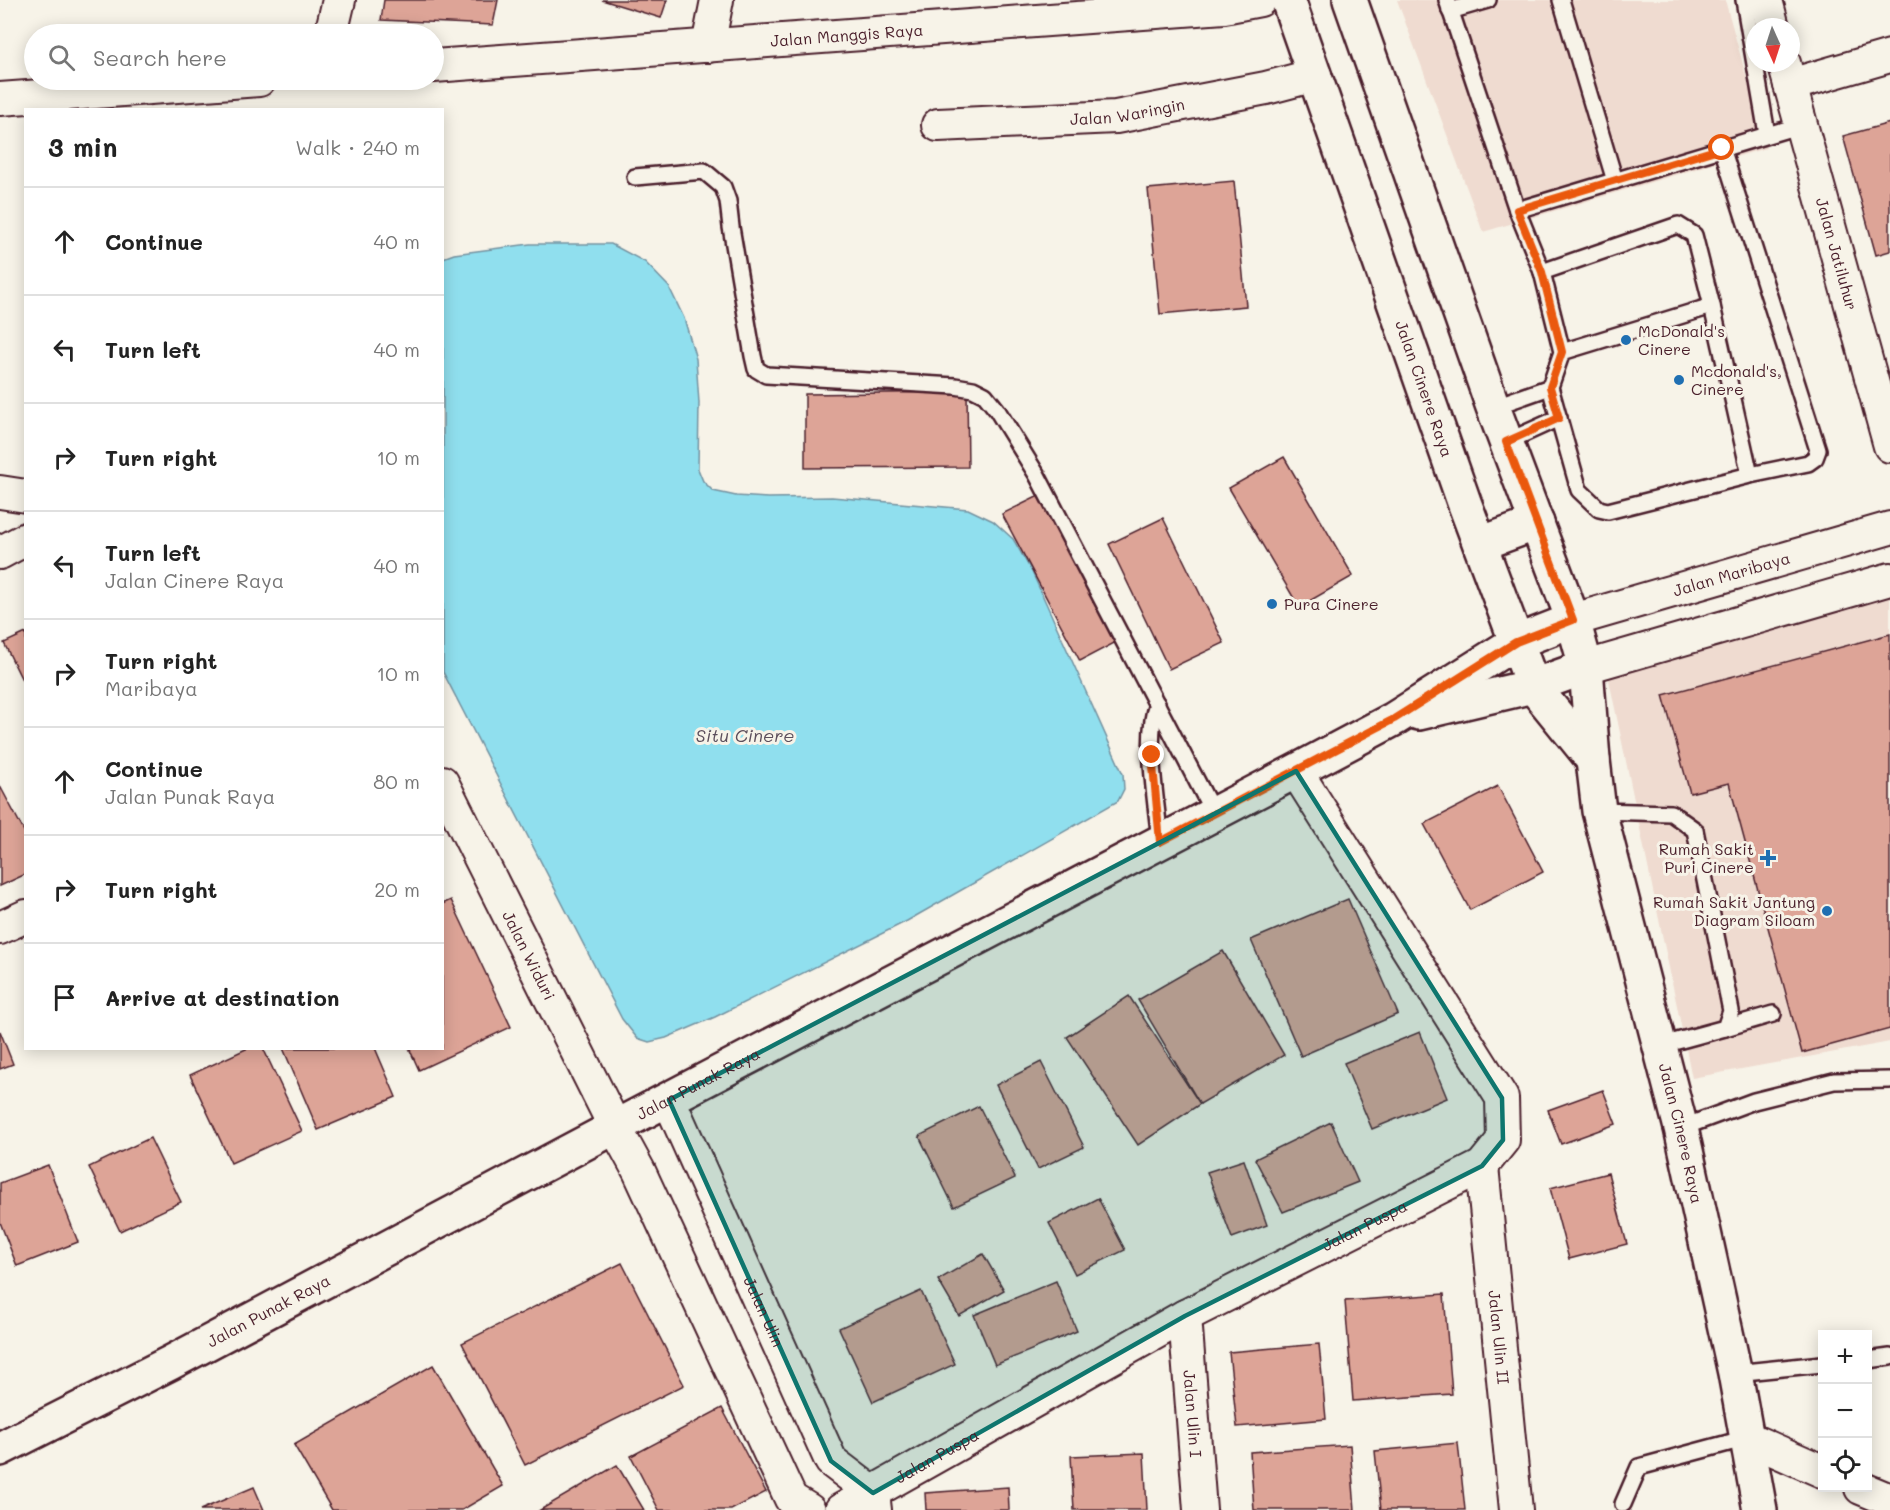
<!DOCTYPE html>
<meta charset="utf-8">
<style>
:root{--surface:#fff;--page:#f2f2f2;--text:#222;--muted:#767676;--line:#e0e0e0}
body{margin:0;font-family:Mali,sans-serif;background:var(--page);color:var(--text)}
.controls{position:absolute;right:18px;bottom:18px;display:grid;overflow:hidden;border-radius:0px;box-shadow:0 3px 15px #0003}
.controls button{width:54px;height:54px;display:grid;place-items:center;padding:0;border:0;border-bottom:2px solid var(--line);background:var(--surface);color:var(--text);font:30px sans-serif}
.compass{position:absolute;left:1746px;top:18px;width:54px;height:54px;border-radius:50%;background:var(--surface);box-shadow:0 3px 15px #0003;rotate:177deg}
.stop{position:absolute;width:18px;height:18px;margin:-14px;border:4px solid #ea580c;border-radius:50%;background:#fff}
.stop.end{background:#ea580c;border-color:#fff;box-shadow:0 2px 6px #0008}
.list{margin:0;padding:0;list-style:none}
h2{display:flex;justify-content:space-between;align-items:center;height:78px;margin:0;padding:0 24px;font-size:26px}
h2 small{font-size:20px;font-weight:400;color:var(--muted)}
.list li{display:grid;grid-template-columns:39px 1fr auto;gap:18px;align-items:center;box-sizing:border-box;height:108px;padding:0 24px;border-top:2px solid var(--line)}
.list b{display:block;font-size:22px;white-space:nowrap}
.list p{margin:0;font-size:20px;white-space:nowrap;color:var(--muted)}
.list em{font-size:20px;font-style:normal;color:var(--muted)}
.icon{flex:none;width:33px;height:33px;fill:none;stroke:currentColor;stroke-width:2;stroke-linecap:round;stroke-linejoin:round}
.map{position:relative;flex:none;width:1890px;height:1510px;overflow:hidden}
.search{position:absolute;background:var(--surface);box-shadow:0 3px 15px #0003;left:24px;top:24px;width:420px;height:66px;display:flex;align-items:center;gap:15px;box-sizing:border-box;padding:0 21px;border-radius:33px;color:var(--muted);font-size:22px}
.panel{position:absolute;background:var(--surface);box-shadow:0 3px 15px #0003;left:24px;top:108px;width:420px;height:942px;border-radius:0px}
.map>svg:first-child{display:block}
.built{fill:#efdbd0}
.water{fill:#90dfee;stroke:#7492a0;stroke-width:1.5}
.building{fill:#dda497;stroke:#4a1f2b;stroke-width:1.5}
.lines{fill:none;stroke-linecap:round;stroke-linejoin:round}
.lane-casing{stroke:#4a1f2b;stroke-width:20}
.street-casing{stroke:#4a1f2b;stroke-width:36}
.secondary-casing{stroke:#4a1f2b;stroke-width:38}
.lane{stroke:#f7f3e8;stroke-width:15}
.street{stroke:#f7f3e8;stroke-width:32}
.secondary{stroke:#f7f3e8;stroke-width:33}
.route{stroke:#ea580c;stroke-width:8}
.marked{fill:#0f766e;fill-opacity:0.2;stroke:#0f766e;stroke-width:4.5;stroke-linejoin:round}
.poi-dot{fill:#1f6fb2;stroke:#f7f3e8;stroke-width:2}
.labels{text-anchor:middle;stroke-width:6;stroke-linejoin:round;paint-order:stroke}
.street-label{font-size:16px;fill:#4a1f2b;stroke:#f7f3e8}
.poi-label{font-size:16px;fill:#4a1f2b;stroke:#f7f3e8;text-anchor:start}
.water-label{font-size:18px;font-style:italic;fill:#5c4f5c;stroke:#f7f3e8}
</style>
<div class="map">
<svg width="1890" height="1510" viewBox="0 0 1890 1510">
<rect width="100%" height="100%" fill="#f7f3e8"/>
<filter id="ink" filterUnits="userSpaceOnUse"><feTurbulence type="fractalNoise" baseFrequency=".0167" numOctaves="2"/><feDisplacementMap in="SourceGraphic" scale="12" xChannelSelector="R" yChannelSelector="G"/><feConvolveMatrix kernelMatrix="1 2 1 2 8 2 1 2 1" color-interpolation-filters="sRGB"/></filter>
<g filter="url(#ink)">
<g class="built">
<path d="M1397,0H1725L1766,148L1483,232Z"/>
<path d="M1890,595V1042L1692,1078L1608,675Z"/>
</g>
<path class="water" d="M530,244H611L645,262L669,287L684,318L696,359L699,403L698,469L703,481L713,491L736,496L768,498L832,497L968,509L993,521L1013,539L1032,572L1123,774L1124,789L1118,801L907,921L715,1017L666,1038L649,1042L637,1038L622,1019L443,672V258L454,254Z"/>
<g class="building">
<path d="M384,0H498L493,25L381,20Z"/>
<path d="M602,0H667L661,18Z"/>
<path d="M1890,123V251L1876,255L1843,136Z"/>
<path d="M1234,181L1246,306L1160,314L1148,189Z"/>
<path d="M967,392L968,467L805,468V394Z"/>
<path d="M1284,457L1353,576L1299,607L1229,488Z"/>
<path d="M1045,493L1122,639L1080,661L1002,514Z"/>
<path d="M1163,518L1224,643L1169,669L1109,544Z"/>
<path d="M26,633V688L4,643Z"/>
<path d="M1890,634V1029L1802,1053L1729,783L1690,793L1663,695Z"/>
<path d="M0,786L26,835V874L0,886Z"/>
<path d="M1498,786L1543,872L1470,910L1424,824Z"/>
<path d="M1348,899L1398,1014L1301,1056L1251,940Z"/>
<path d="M451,900L511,1027L419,1070L409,1048H442V904Z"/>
<path d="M1223,951L1284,1055L1200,1104L1138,1000Z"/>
<path d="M1129,996L1200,1104L1138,1145L1067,1037Z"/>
<path d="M0,1031L13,1064L0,1069Z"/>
<path d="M1420,1032L1447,1098L1372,1129L1344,1063Z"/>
<path d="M248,1048H263L302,1131L231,1163L190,1075Z"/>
<path d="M283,1048H375L396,1097L318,1130Z"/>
<path d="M1041,1062L1084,1147L1038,1169L996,1085Z"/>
<path d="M1603,1090L1616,1124L1561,1144L1548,1110Z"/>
<path d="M979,1106L1015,1178L954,1207L919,1136Z"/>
<path d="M1331,1122L1358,1182L1283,1212L1255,1159Z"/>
<path d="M150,1138L181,1202L120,1231L89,1167Z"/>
<path d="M1244,1160L1267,1225L1232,1238L1207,1172Z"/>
<path d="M48,1165L78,1242L17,1266L0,1222V1183Z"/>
<path d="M1608,1173L1627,1244L1569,1259L1550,1188Z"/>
<path d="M1098,1198L1125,1250L1075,1274L1049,1223Z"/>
<path d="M983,1254L1004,1290L959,1316L938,1280Z"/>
<path d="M622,1263L684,1385L525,1465L462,1343Z"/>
<path d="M1056,1281L1077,1331L995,1365L974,1315Z"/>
<path d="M921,1291L955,1364L873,1402L839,1328Z"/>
<path d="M1444,1294L1452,1394L1353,1401L1345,1301Z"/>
<path d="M1319,1344L1326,1419L1237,1427L1229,1352Z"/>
<path d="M433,1365L503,1486L462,1510H332L294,1445Z"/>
<path d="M722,1408L766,1492L731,1510H659L631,1456Z"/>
<path d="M1458,1443L1465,1510H1381L1375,1451Z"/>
<path d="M1350,1445L1355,1510H1254L1250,1452Z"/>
<path d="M1144,1453L1147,1510H1074L1071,1456Z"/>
<path d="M617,1465L644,1510H540Z"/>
<path d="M254,1487L264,1510H200Z"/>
<path d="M1008,1487L1009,1510H926L925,1493Z"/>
</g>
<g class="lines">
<g class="lane-casing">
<g id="lane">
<path d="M1447,0L1517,210L1542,272L1562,352L1550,387L1579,490L1599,509L1608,511L1750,475L1808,463L1815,458L1818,450L1722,148"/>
<path d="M1561,0L1615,181"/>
<path d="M1744,0L1767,134"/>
<path d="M1450,11L1488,0"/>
<path d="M635,177L704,171L723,187L728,201L731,227L753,356L756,369L766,375L955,386L973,389L985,395L997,410L1037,475L1214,814"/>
<path d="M1517,210L1801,125"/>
<path d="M1542,272L1678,225L1694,235L1712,306L1750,475"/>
<path d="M1562,352L1712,306"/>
<path d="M1493,407L1550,387"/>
<path d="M1506,442L1559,418"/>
<path d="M1157,704C1144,737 1157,805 1160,842"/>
<path d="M1599,811L1671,813L1695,830L1731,1011L1725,1028L1659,1046"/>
<path d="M1725,1028L1773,1014"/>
<path d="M1681,1128L1754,1101L1834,1081L1890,1080"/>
<path d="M1868,1360L1890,1357"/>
<path d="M1735,1373L1822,1364"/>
<path d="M1623,1504L1639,1467L1747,1438"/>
</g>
</g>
<g class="street-casing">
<g id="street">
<path d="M1766,0L1773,27"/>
<path d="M331,34L339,0"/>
<path d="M708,46L717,0"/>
<path id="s1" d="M1784,63L1890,446"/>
<path id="s2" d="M434,66L1224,7L1260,0"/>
<path d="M1790,85L1890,56"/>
<path d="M0,99L259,80"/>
<path id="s3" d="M938,125L1116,117L1266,88L1315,75"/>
<path d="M0,492L26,496"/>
<path d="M0,553L26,539"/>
<path id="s4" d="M1573,620L1890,528"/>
<path d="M1586,667L1890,579"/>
<path id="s5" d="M442,782L615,1127L639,1171L791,1499L809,1510"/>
<path d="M0,928L26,916"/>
<path id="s6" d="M669,1100L831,1461L873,1493L875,1510"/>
<path id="s7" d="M1482,1166L1516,1510"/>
<path id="s8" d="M1185,1316L1200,1510"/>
<path d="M1747,1438L1822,1471"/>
<path d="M1861,1488L1890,1500"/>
<path id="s9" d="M841,1510L1185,1316L1482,1166L1503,1140L1502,1098L1296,771"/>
</g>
</g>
<g class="secondary-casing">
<g id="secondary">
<path id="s10" d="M1288,0L1464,502L1533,686L1593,760"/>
<path id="s11" d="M1350,0L1493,407L1573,620L1586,667L1593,760L1599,811L1681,1128L1735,1373L1760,1510"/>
<path d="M1480,544L1537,523"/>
<path d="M1419,713L1533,686L1586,667"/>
<path id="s12" d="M0,1449L170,1363L615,1127L1296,771L1394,719L1516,642L1573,620"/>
</g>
</g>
<use href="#lane" class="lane"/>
<use href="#street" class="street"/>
<use href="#secondary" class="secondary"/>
</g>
</g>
<g class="lines" filter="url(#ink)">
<path class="route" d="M1152,755L1160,842L1394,719L1516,642L1573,620L1506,442L1559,418L1550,387L1562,352L1542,272L1517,210L1722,148"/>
</g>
<path class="marked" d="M1296,771L1502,1098L1503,1140L1482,1166L1185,1316L873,1493L831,1461L669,1100Z"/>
<g class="poi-dot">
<circle cx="1626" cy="340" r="6"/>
<circle cx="1679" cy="380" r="6"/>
<circle cx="1272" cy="604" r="6"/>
<path d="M1765 849h6v6h6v6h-6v6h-6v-6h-6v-6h6z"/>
<circle cx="1827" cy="911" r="6"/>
</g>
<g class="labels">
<g class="street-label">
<text dy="6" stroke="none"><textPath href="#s2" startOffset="414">Jalan Manggis Raya</textPath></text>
<text dy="6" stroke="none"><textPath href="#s3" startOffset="190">Jalan Waringin</textPath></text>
<text dy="6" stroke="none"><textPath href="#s1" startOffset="198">Jalan Jatiluhur</textPath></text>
<text dy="6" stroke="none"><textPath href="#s10" startOffset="412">Jalan Cinere Raya</textPath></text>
<text dy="6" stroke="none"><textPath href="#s4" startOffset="165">Jalan Maribaya</textPath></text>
<text dy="6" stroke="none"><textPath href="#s5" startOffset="194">Jalan Widuri</textPath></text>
<text dy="6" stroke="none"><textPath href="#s12" startOffset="788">Jalan Punak Raya</textPath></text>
<text dy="6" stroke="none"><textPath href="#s11" startOffset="1185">Jalan Cinere Raya</textPath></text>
<text dy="6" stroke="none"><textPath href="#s9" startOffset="596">Jalan Puspa</textPath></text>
<text dy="6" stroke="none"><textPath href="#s12" startOffset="302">Jalan Punak Raya</textPath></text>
<text dy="6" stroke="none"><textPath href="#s6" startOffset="232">Jalan Ulin</textPath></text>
<text dy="6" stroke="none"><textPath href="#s7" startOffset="172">Jalan Ulin II</textPath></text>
<text dy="6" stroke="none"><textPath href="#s8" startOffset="98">Jalan Ulin I</textPath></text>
<text dy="6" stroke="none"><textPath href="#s9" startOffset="110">Jalan Puspa</textPath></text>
</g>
<g class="poi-label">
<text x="1638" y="337">McDonald's<tspan x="1638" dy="18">Cinere</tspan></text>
<text x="1691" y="377">Mcdonald's,<tspan x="1691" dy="18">Cinere</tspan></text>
<text x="1284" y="610">Pura Cinere</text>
<text x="1754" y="855" text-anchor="end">Rumah Sakit<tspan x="1754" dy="18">Puri Cinere</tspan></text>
<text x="1815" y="908" text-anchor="end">Rumah Sakit Jantung<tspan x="1815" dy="18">Diagram Siloam</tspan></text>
</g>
<g class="water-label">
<text x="745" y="742">Situ Cinere</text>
</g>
</g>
</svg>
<div class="controls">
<button>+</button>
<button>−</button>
<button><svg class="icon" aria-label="locate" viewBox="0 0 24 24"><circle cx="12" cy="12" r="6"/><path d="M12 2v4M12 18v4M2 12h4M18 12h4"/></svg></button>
</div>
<svg class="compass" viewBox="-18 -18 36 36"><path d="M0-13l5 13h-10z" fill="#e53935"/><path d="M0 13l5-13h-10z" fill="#767676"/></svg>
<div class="stop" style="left:1722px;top:148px"></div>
<div class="stop end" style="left:1152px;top:755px"></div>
<div class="search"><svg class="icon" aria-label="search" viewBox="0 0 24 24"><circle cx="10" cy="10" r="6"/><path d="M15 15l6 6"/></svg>Search here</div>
<section class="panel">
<h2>3 min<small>Walk · 240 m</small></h2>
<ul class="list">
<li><svg class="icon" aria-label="ahead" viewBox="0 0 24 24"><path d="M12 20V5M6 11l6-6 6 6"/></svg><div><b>Continue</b></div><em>40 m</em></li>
<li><svg class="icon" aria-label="left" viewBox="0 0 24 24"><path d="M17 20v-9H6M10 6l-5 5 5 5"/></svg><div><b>Turn left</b></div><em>40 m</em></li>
<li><svg class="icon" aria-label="right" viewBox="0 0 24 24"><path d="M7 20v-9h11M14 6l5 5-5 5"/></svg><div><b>Turn right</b></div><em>10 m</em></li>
<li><svg class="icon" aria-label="left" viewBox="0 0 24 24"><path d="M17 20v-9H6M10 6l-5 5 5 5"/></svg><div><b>Turn left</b><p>Jalan Cinere Raya</p></div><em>40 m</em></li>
<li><svg class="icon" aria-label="right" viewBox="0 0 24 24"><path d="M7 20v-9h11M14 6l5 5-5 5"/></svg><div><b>Turn right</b><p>Maribaya</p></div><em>10 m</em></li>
<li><svg class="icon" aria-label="ahead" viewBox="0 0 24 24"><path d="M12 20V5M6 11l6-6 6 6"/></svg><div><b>Continue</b><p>Jalan Punak Raya</p></div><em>80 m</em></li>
<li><svg class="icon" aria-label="right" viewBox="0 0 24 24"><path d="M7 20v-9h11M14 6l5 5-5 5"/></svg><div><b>Turn right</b></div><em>20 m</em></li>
<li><svg class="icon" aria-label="arrive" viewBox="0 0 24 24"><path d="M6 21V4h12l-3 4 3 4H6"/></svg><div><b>Arrive at destination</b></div></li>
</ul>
</section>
</div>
